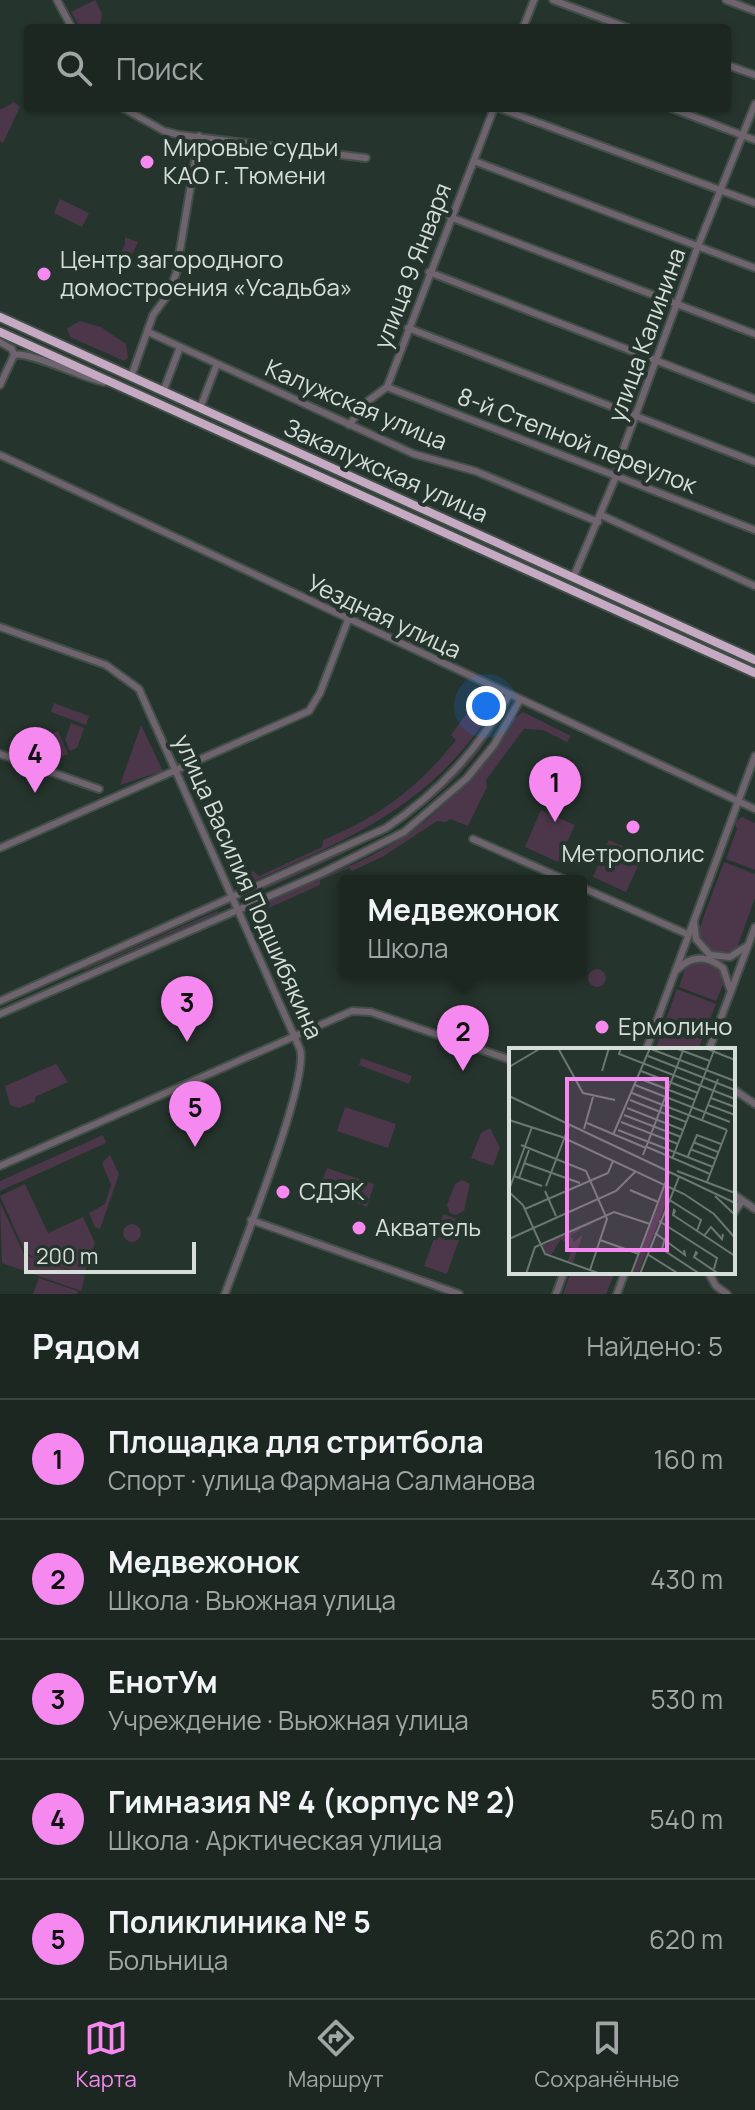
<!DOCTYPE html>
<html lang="ru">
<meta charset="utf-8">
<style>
:root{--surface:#1c2721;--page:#252f2a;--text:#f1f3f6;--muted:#a0a5a5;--line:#3a443f;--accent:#f589ef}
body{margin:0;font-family:Manrope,sans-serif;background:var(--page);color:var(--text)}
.scale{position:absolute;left:24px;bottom:20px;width:172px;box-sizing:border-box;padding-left:8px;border:4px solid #d5ded9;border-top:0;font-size:22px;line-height:28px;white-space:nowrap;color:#d5ded9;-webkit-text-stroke:6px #25342c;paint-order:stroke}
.you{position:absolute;left:486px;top:706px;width:28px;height:28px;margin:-20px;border:6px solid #fff;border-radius:50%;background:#1a73e8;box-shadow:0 0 0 12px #1a73e833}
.badge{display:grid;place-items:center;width:52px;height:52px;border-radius:50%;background:var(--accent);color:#111;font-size:26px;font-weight:700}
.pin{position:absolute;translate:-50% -66px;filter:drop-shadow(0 2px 4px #0008)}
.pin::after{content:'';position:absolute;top:42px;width:28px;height:24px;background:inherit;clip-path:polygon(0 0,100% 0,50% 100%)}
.popup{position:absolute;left:339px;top:875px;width:248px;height:104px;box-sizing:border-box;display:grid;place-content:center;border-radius:8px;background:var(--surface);filter:drop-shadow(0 2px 6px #0005);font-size:26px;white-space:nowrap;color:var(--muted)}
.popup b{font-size:30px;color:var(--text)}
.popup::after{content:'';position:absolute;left:50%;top:100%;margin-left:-16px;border:16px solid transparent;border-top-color:var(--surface)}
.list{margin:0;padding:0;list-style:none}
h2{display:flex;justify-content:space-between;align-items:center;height:104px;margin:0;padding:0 32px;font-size:34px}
h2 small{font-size:26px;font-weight:400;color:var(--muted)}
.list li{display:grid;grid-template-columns:52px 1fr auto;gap:24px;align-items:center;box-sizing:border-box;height:120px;padding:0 32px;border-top:2px solid var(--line)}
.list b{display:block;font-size:30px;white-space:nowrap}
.list p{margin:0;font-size:26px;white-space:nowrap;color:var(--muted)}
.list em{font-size:26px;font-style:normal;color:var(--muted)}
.icon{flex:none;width:44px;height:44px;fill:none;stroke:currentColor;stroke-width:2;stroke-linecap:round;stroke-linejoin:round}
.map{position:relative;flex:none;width:755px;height:1294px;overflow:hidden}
.search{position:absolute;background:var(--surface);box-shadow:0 2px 6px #0004;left:24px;right:24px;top:24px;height:88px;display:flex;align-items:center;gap:20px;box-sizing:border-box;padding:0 28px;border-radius:8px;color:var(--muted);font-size:30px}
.sheet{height:704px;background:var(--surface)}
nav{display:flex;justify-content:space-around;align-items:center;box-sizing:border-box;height:112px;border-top:2px solid var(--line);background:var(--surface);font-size:22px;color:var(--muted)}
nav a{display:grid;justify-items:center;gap:4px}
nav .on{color:var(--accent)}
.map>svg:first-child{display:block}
.green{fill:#4b3749}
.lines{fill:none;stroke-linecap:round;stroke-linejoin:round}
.minor-casing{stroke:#414f48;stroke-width:10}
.highway-casing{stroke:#414f48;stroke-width:12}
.minor{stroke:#6f646e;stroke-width:6}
.highway{stroke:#c6aac3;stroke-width:8}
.poi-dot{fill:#f589ef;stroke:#25342c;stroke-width:3}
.labels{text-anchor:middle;stroke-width:8;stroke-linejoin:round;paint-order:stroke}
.poi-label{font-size:24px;fill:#d5ded9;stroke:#25342c;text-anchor:start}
.street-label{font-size:24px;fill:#d5ded9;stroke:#25342c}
.inset-road{fill:none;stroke:#6b7871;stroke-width:2}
.view{fill:#f589ef;fill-opacity:0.15;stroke:#f589ef;stroke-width:4}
.inset-edge{fill:none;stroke:#d5ded9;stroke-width:4}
</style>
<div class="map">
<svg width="755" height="1294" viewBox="0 0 755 1294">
<rect width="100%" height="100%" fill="#25342c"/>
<g class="green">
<path d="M95,0L102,14L100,28H80L71,12Z"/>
<path d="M14,102L20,107L3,143L0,141V110Z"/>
<path d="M60,199L89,213L82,227L54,213Z"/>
<path d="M125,237L138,242L122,276L112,271L125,244Z"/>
<path d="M80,321L101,327L126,344L128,358L124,361L70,337L67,328Z"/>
<path d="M483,691L492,696L494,707C429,810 347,839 241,887L238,879L253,871L259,876L322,847L323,840C378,818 420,786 456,740L451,735Z"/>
<path d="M54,703L89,716L86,725L51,712Z"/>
<path d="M523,712L571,736L567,742L543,730L524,729L486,780L487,787L468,826L450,819L446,822L437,821L384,856L352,871L349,868L320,880V885L253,915L250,907C307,883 374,862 424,822C459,794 484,755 512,720Z"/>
<path d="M71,723L84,728L77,748L70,751L65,740Z"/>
<path d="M495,724C495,730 486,740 481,748C423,827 331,858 246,898C255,884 365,844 389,828C433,800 465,765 495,724Z"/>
<path d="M141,725L163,771L120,785Z"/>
<path d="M58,731L68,754L54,760L44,738Z"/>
<path d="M541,810L575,825L558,862L525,847Z"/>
<path d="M742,817L755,823V870L726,859L737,829L734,822Z"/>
<path d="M609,840L643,855L626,892L593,877Z"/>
<path d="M724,862L755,874V898L736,951L725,955L710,953L697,935Z"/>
<path d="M217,911L218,913L83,971L84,969Z"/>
<path d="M704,960L720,968L726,978L716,1001L679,987L687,963Z"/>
<circle cx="597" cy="978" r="9"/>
<path d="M677,989L716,1004L698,1050H655Z"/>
<path d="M361,1058L412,1076L409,1084L359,1065Z"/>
<path d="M56,1064L68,1082L35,1097V1102L19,1108L10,1105L5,1086Z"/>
<path d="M345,1107L396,1124L388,1148L337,1131Z"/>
<path d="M490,1128L500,1148L493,1166L471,1158L481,1133Z"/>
<path d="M103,1135L106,1143L0,1191V1181Z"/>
<path d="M110,1155L119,1174L100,1229L95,1227L89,1213L105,1204L111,1185L102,1163Z"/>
<path d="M327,1168L374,1184L367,1207L338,1195L333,1186L322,1181Z"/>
<path d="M462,1180L470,1184L464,1211L456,1215L450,1213L447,1205L455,1184Z"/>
<path d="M25,1184L48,1233L83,1217L95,1243L84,1275L26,1254L0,1196Z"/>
<path d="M0,1202L24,1254L85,1276L81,1291L2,1263Z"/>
<path d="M443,1214L465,1222L447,1274L424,1266Z"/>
<circle cx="132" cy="1233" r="9"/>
<path d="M571,1272H615L606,1294H563Z"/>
<path d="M39,1278L78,1291L77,1294H33Z"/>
</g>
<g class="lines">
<g class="minor-casing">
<g id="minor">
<path d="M57,0L72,28"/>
<path d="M553,0L628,28"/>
<path d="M726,0L755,11"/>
<path d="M523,28L534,0"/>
<path d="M727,65L755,75"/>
<path d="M123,108L164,131L180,135L366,158"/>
<path d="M499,108L755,203"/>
<path d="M671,108L755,140"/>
<path d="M474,161L755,268"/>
<path d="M450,217L755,334"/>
<path d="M429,272L755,399"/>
<path d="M408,328L755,462"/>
<path d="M148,332L414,454L475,471L598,522"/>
<path d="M0,342L12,349L14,355"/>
<path d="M14,355C27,350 84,379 104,382"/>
<path d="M131,377L153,315L167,296L176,274L199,136"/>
<path d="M0,385L14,355"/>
<path d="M387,387L755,530"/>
<path d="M163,392L180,347"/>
<path d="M200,408L217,364"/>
<path d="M349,425L368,401L387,387L494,108"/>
<path d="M0,455L755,809"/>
<path d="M601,515L755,586"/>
<path d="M573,578L617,474L618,463L698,246L755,104"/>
<path d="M0,627L106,665L139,689L300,1049C310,1080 240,1252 225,1294"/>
<path d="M0,754L99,789"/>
<path d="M473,839L568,881"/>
<path d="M0,848L309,711L320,693L348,620"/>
<path d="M581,887L687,934"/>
<path d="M694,921L696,939L710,955L730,957L747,946"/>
<path d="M677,970C691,955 707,955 723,968L730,989"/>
<path d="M0,1001L386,828C439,792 477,751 509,695"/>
<path d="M0,1014L320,874L404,832L467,778L494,745L520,700"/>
<path d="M646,1050L755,756"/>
<path d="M709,1050L755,927"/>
<path d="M733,1089L755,1104"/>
<path d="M0,1166L352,1011L371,1012L511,1060"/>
<path d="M733,1194L755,1209"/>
<path d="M733,1214L742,1201"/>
<path d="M251,1220L459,1294"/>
<path d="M708,1272L716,1286L727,1294"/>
<path d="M556,1294L564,1272"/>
<path d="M617,1294L625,1272"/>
</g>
</g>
<g class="highway-casing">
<g id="highway">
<path d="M0,317L755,660"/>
<path d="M0,332L755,673"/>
</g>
</g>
<use href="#minor" class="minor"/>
<use href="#highway" class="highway"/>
</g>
<g class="poi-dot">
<circle cx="147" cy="162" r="8"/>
<circle cx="44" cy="274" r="8"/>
<circle cx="633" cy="827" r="8"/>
<circle cx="602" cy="1027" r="8"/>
<circle cx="283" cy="1192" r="8"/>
<circle cx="359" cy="1228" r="8"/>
</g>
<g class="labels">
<g class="poi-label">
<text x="163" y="156">Мировые судьи<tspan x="163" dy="28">КАО г. Тюмени</tspan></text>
<text x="60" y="268">Центр загородного<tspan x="60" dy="28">домостроения «Усадьба»</tspan></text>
<text x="633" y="862" text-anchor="middle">Метрополис</text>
<text x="618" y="1035">Ермолино</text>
<text x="299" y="1200">СДЭК</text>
<text x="375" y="1236">Акватель</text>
</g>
<g class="street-label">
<text transform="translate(413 266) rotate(-69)" y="8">улица 9 Января</text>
<text transform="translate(647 335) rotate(-70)" y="8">улица Калинина</text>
<text transform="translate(356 405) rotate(23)" y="8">Калужская улица</text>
<text transform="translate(577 441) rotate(21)" y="8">8-й Степной переулок</text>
<text transform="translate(386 471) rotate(24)" y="8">Закалужская улица</text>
<text transform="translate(384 617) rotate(25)" y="8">Уездная улица</text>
<text transform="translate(248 887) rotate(66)" y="8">улица Василия Подшибякина</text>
</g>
</g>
<g transform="translate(509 1048)">
<rect width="226" height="226" fill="#25342c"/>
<path d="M156,139L161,141L156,157L129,226H123ZM83,175L82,177L73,180L71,179L72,182L62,187L65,194L74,186L64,214L59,213L63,200L52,191L42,207L37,206L33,195L38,196L51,187L62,185L69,179Z" fill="#4b3749"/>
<path class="inset-road" d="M49,0L74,45L106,52M112,0L110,6L226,51M166,0L201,13M196,0L226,12M142,1L226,33M139,8L226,42M0,19L32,0M93,23L100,0M132,23L189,45M129,30L186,52M126,37L221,74M123,45L218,82M0,48L226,155M202,50L226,59M121,52L177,74M199,57L226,67M118,60L174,82M115,67L172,89M0,72L53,89L175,146L205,166L226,190M193,72L209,31M112,74L169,96M78,75L137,100M75,81L84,49M109,82L204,119M104,87L141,0M184,94L209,104M12,97L77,123L98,171L81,222M138,99L201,126M181,101L207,111M134,107L175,0M179,108L188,87L212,96M163,111L206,0M15,115L71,135M168,123L226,145M5,128L33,138M10,130L20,102M198,134L218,82M37,138L60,78M0,142L23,79M121,142L149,154M36,143L47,168M0,144L14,157L36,206L92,226M206,148L226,167M159,151L192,172L188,183M16,161L99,125L104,113M164,167L165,162L166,163L164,167L226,208M150,173L208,210L205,221M146,185L176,207L175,202M195,188L202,179L213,191L214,186M156,190L153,201L191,226M0,191L107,143L127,123M91,192L130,206M138,206L170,226M185,209L187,204L188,205L185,209L210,226M17,226L26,199L105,164L141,176M122,226L160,125M131,226L170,129"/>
<path class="view" d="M58,31H158V202H58Z"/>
<rect width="226" height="226" class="inset-edge"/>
</g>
</svg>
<div class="scale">200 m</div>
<div class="you"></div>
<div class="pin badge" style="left:555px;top:822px">1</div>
<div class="pin badge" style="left:463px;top:1071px">2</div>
<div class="popup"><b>Медвежонок</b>Школа</div>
<div class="pin badge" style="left:187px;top:1042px">3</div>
<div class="pin badge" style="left:35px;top:793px">4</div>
<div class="pin badge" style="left:195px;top:1147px">5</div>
<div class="search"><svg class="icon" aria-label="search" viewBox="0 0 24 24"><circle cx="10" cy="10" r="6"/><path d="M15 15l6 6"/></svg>Поиск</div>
</div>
<section class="sheet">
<h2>Рядом<small>Найдено: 5</small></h2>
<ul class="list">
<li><span class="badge">1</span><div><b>Площадка для стритбола</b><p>Спорт · улица Фармана Салманова</p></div><em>160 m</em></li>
<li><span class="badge">2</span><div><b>Медвежонок</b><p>Школа · Вьюжная улица</p></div><em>430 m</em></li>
<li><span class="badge">3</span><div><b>ЕнотУм</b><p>Учреждение · Вьюжная улица</p></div><em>530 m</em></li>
<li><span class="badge">4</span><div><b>Гимназия № 4 (корпус № 2)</b><p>Школа · Арктическая улица</p></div><em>540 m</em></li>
<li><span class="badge">5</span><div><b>Поликлиника № 5</b><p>Больница</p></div><em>620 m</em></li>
</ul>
</section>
<nav>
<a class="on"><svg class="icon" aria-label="map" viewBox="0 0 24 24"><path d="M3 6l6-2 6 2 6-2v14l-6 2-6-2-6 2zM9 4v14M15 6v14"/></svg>Карта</a>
<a><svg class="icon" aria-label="directions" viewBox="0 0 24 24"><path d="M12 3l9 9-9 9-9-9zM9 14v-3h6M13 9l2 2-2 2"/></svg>Маршрут</a>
<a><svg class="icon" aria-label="saved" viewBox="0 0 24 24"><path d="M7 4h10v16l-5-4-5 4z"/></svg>Сохранённые</a>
</nav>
